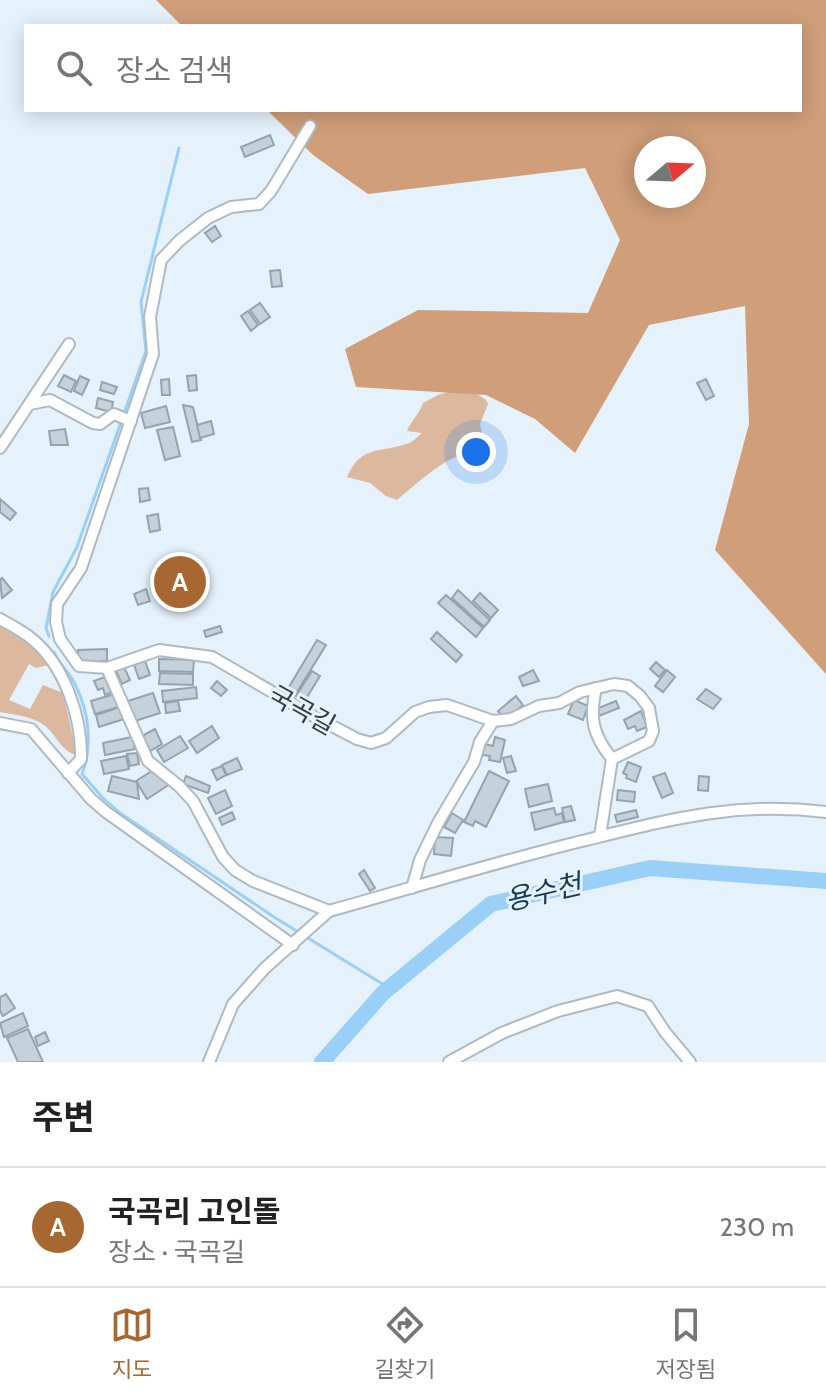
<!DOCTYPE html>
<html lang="ko">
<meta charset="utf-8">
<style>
:root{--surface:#fff;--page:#f6f6f6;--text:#222;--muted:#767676;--line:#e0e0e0;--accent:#a76730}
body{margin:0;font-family:Cabin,"Noto Sans KR",sans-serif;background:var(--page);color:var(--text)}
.compass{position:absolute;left:634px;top:136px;width:72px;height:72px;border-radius:50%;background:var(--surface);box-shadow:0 4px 20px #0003;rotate:71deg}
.you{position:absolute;left:476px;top:452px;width:28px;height:28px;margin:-20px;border:6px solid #fff;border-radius:50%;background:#1a73e8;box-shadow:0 0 0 12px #1a73e833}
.badge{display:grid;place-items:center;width:52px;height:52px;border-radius:50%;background:var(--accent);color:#fff;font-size:26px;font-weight:700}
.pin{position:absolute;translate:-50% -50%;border:4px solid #fff;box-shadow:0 2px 8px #0006}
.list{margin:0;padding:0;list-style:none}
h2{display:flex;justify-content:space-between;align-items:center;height:104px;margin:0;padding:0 32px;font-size:34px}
h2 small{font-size:26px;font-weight:400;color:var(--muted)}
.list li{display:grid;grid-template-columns:52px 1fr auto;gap:24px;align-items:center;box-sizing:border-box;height:120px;padding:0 32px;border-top:2px solid var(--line)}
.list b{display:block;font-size:30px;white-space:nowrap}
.list p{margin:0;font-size:26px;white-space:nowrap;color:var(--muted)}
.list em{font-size:26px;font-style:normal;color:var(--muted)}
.icon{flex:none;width:44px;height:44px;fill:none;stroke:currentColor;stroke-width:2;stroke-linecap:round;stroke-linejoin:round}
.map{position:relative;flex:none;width:826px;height:1062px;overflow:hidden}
.search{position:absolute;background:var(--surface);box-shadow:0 4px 20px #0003;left:24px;right:24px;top:24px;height:88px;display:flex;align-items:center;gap:20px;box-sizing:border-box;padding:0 28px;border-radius:0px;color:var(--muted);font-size:30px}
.sheet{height:224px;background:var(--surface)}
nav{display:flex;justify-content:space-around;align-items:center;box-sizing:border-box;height:112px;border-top:2px solid var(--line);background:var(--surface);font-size:22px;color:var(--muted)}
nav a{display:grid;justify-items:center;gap:4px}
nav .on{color:var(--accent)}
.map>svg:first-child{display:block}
.green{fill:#dcb89e}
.forest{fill:#d09e79;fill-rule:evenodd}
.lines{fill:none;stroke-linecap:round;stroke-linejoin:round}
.stream{stroke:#9ad0f7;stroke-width:3}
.river{stroke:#9ad0f7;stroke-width:16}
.building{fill:#c5d2db;stroke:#97a3ac;stroke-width:2}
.street-casing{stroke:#aebac3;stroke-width:14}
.street{stroke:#fff;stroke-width:10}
.labels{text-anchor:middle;stroke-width:6;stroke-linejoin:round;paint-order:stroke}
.street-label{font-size:26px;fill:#373c40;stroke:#e5f2fc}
.water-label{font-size:28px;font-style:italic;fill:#143e58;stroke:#e5f2fc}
</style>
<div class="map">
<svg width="826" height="1062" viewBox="0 0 826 1062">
<rect width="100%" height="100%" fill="#e5f2fc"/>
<g class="green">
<path d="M467,387L486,400L488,404L480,424L485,445C472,453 457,455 444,463C427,474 412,487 397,500L386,496L370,483L347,477C361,445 379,453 406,444C412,443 417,437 422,433L407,431C411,420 419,415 423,403L438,395Z"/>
<path d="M0,627L31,644L48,665L36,668L29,664L9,700L30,709L43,685L63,693L77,755C61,752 56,734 44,725C31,716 15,715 0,712Z"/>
</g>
<path class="forest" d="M156,0H826V674L715,550L749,424L745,306L649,325L575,453L535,419L486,395L356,387L345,349L418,310L588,313L620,240L585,168L368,194L313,155L267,110H800V26H182ZM646,148H694V196H646Z"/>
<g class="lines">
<g class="stream">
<path d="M49,636L46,628L53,592L77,547L146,351L141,302L179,148"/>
<path d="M54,652C59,664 69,672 75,684C89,712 93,745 82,774L102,797L120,813L274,917L389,988"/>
</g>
<path class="river" d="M322,1062L383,993L491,904L650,868L826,881"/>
</g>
<g class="building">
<path d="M270,135L274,145L245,157L241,147Z"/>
<path d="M215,226L221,236L212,242L205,233Z"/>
<path d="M280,270L282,286L272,287L270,271Z"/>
<path d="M260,303L270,317L260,324L250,310Z"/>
<path d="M248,311L258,325L251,331L241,316Z"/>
<path d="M64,375L76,381L71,392L58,386Z"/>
<path d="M196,375L197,390L189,391L187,376Z"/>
<path d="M80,376L89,380L82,395L74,391Z"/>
<path d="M169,379L170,395H162L161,380Z"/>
<path d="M706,379L714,396L706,400L697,383Z"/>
<path d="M102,382L117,387L114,394L100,390Z"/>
<path d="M98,398L113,402L111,412L96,408Z"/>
<path d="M183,405L193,407L201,440L192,442Z"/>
<path d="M166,406L170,422L145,428L141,413Z"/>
<path d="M211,421L214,434L200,438L197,425Z"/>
<path d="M173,427L180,456L165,460L157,430Z"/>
<path d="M65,429L68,445H51L49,431Z"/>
<path d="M148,488L150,500L140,502L139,489Z"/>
<path d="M0,499L16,513L10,520L0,512Z"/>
<path d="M158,514L160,530L150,532L147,516Z"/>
<path d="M2,578L12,590L2,598L0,580Z"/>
<path d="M146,589L150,601L138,605L134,594Z"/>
<path d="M458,590L490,620L484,627L452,598Z"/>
<path d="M480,593L498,610L491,618L473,601Z"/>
<path d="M446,595L483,628L476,637L438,603Z"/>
<path d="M220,626L222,632L206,637L204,631Z"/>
<path d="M437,632L462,655L456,662L431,639Z"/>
<path d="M317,640L326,645L294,697L286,692Z"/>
<path d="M107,649V661L78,662V650Z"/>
<path d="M144,658L150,675L139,679L133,662Z"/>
<path d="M159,659L194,660L193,672L159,671Z"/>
<path d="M656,662L665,670L659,677L650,669Z"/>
<path d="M123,665L130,680L122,684L115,669Z"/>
<path d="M533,670L539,681L523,686L519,677Z"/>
<path d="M667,670L675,677L663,692L655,686Z"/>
<path d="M312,671L320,676L304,702L296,696Z"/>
<path d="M160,673L193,674V685L159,684Z"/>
<path d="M107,676L113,692L105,695L103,688L98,690L94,681Z"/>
<path d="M217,681L227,690L221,696L211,688Z"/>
<path d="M196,687L197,698L163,702L162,691Z"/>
<path d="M706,689L721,699L713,709L697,699Z"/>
<path d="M118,693L122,706L95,714L91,701Z"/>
<path d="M153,693L160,713L135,721L128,701Z"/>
<path d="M516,696L523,705L505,719L498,711Z"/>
<path d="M574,700L588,706L583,720L568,714Z"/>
<path d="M178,701L180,711L166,713L165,703Z"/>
<path d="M616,701L619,708L599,716L596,709Z"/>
<path d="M123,706L127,718L99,727L96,715Z"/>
<path d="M641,711L647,727L637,731L635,726L628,729L624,720Z"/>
<path d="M212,726L219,738L197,753L189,741Z"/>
<path d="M155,729L162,744L150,751L142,736Z"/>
<path d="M180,736L188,748L164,762L157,750Z"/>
<path d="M132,737L135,749L105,755L103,743Z"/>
<path d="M495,737L505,740L500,762L489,760L490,756L482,755L485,744L493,746Z"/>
<path d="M137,753L139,764L130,766L127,754Z"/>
<path d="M126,756L129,769L104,774L101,761Z"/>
<path d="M511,756L516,771L507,773L503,758Z"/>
<path d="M237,758L242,769L227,775L222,765Z"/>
<path d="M628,762L641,767L636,782L626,778L627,775L623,773Z"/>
<path d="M222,766L226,775L217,780L212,770Z"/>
<path d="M152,771L168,781L167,786L147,799L136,781Z"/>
<path d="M489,771L509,781L486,827L475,821L473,826L464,822Z"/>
<path d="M665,773L673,793L662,798L653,777Z"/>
<path d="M112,776L137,782L139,799L108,791Z"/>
<path d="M186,776L210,786L208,793L183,784Z"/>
<path d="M699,776L709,777L708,791L698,790Z"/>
<path d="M548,784L552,801L529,807L525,789Z"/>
<path d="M225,790L232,806L216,814L208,798Z"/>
<path d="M618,790L635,792L634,802L617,800Z"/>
<path d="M571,806L575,820L565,822L562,808Z"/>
<path d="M554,808L556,815L562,813L564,822L535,830L531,813Z"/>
<path d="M636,810L638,817L617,822L615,815Z"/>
<path d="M232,812L235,819L222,825L219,818Z"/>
<path d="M452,813L463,820L455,833L444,827Z"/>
<path d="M435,837L453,838L451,856L434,854Z"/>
<path d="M364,870L375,888L370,891L359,874Z"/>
<path d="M6,994L15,1008L3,1016L0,1011V997Z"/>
<path d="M23,1013L28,1026L4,1037L0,1023Z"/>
<path d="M28,1029L43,1062H18L7,1038Z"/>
<path d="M45,1032L49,1041L38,1046L35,1037Z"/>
</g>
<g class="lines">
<g class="street-casing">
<g id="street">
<path d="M310,126L271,191L259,204L231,207L208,218L179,241L161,260L150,317L153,354L81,568L57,604L56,622L60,639L79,666L107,668L148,761L179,786L193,801L223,857L235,870L253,881L329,911"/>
<path d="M30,404L50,400L93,423L100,424L114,414L131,421"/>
<path d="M0,448L69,344"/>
<path d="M0,619C10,625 23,631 32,639C65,666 82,718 81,759L68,773"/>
<path d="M107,668L159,650L212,657L315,717L357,739L371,743L386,738L415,712L429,707L447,705L493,721L511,719L539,706L559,703L580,692L614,684L628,686L640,696L649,708L653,731L649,741L612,759"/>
<path d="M596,688C589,719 593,735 612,759L600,836"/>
<path d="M0,723L31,729L91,799L106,812L293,945"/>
<path d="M412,888L420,860L438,823L474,762L480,742L493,721"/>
<path d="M329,911C415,887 500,861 586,840C671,819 737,801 826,812"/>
<path d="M209,1062L233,1004L265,968L329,911"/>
<path d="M449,1062L502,1033L558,1011L617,996L648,1006L665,1032L690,1062"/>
</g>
</g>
<use href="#street" class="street"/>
</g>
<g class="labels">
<g class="street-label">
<text transform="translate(302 710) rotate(29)" y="9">국곡길</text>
</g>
<g class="water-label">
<text transform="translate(543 892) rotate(-13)" y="10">용수천</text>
</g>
</g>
</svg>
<svg class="compass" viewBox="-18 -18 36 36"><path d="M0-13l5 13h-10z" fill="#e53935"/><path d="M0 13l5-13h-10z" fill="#767676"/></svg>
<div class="you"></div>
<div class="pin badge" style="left:180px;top:582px">A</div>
<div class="search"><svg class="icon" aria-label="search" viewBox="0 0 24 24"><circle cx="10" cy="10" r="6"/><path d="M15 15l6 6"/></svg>장소 검색</div>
</div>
<section class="sheet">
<h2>주변<small></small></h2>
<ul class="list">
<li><span class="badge">A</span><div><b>국곡리 고인돌</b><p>장소 · 국곡길</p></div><em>230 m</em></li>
</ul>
</section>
<nav>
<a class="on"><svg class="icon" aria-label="map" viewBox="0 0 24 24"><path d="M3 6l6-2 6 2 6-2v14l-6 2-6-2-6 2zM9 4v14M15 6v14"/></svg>지도</a>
<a><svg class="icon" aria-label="directions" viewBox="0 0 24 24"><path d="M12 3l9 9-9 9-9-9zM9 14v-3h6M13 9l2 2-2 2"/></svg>길찾기</a>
<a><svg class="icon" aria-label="saved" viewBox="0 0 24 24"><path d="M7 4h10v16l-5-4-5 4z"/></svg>저장됨</a>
</nav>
